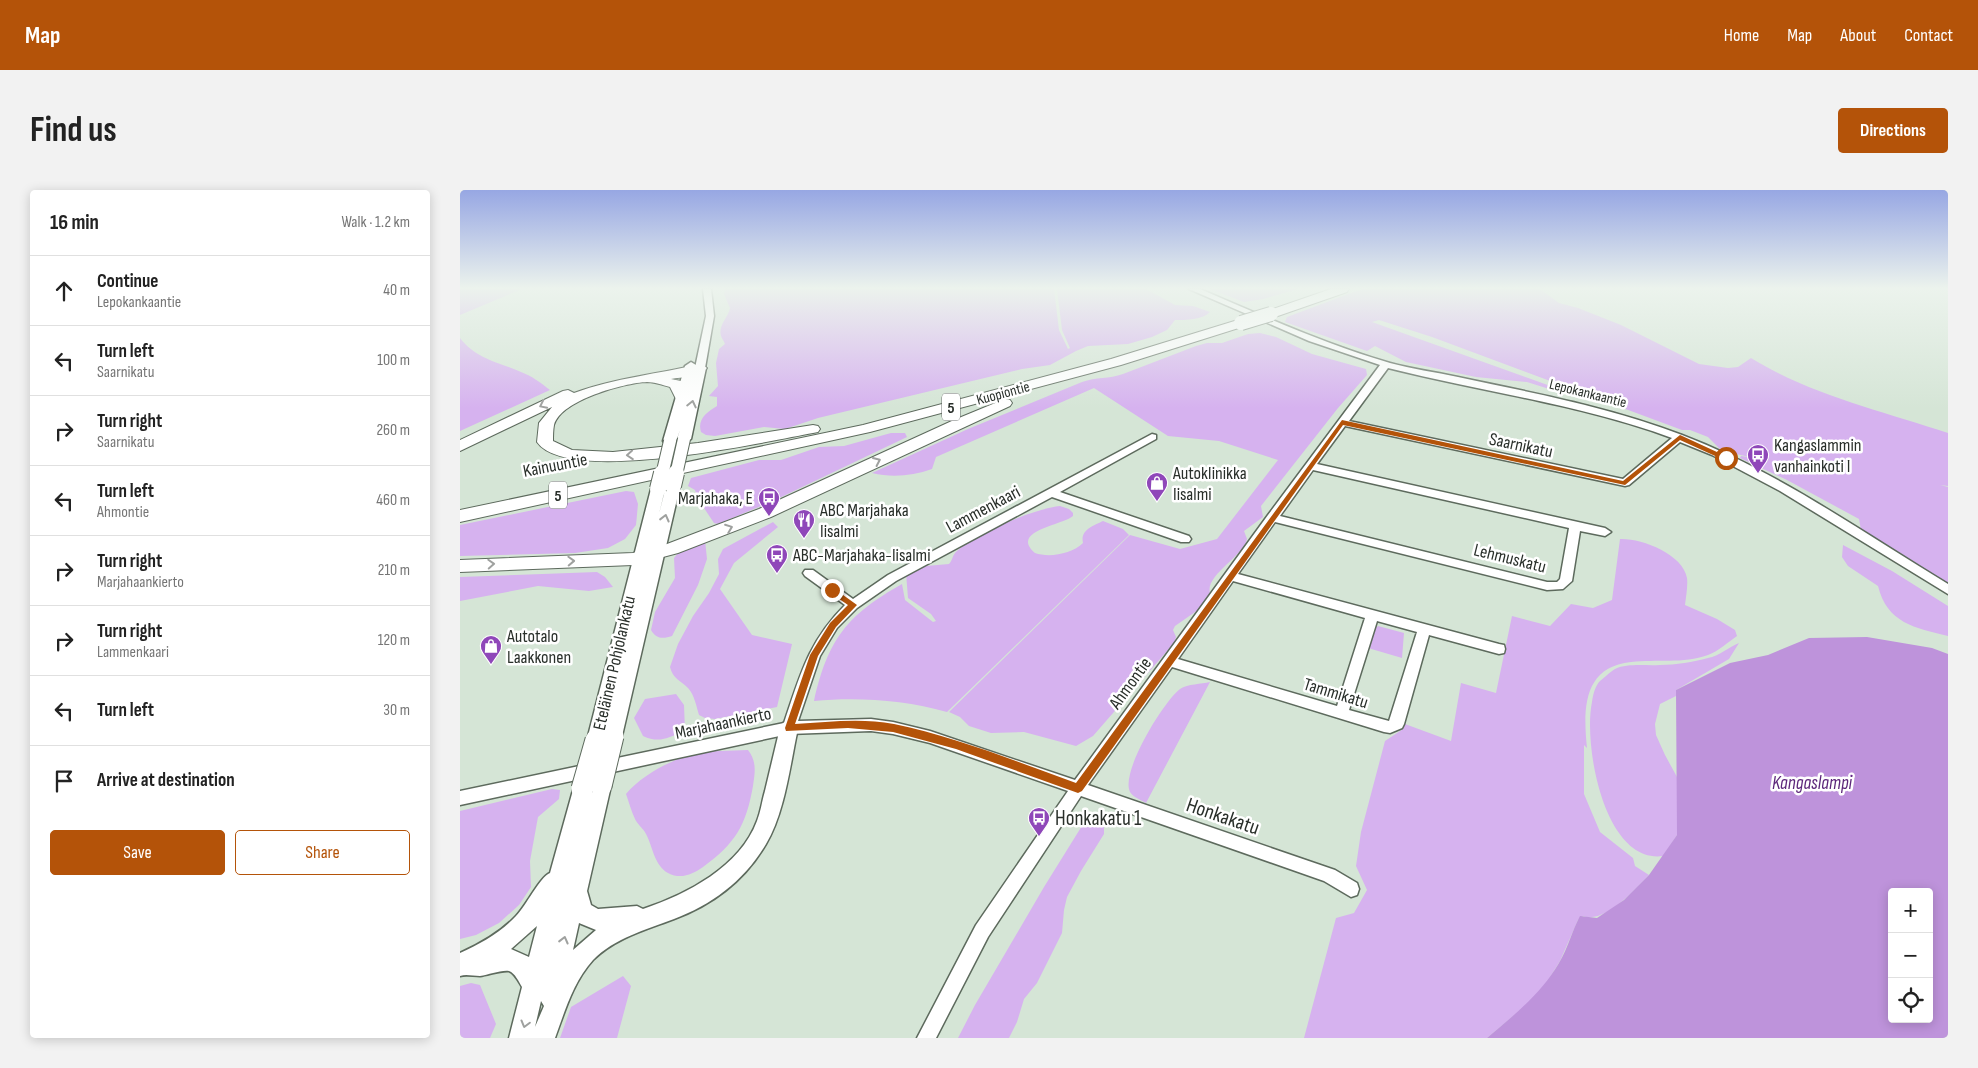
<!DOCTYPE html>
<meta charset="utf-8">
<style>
:root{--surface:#fff;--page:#f2f2f2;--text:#222;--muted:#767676;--line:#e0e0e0;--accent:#b45309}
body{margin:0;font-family:"Sofia Sans Condensed",sans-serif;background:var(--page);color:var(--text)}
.controls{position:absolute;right:15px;bottom:15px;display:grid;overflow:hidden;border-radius:5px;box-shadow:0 2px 12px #0003}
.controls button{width:45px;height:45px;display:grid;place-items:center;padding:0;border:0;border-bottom:1px solid var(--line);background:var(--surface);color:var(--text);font:25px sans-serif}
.stop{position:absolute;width:15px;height:15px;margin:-11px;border:4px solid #b45309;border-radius:50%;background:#fff}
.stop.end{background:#b45309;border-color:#fff;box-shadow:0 1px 5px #0008}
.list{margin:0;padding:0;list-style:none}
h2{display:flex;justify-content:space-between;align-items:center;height:65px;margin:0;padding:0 20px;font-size:21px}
h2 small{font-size:16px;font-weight:400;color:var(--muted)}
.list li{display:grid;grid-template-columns:32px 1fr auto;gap:15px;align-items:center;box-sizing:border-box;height:70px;padding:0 20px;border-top:1px solid var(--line)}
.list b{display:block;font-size:19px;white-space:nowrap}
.list p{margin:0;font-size:16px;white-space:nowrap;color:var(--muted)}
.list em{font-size:16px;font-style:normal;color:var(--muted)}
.actions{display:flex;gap:10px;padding:15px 20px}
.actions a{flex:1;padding:11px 0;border:1px solid var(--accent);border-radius:5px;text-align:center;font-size:18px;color:var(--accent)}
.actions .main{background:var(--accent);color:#fff}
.icon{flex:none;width:28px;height:28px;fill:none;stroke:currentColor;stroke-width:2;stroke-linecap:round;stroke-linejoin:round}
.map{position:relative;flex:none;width:1488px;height:848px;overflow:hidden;border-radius:5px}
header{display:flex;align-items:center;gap:30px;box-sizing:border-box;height:70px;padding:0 25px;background:var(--accent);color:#fff}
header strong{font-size:24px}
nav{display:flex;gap:28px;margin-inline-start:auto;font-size:18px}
.intro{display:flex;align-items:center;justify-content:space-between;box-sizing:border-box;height:120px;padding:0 30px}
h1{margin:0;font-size:35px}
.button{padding:12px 22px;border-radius:5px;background:var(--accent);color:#fff;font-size:18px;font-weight:700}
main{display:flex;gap:30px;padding:0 30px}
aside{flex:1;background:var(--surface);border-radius:5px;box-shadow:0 2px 12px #0003}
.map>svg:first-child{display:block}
.green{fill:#d6b2ef}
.water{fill:#be93db;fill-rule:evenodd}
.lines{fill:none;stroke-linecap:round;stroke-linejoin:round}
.minor-casing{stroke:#5d6a5d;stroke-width:3}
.major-casing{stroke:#5d6a5d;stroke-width:3}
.highway-casing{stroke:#5d6a5d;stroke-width:2}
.minor{fill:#fff;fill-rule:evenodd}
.major{fill:#fff;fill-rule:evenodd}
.highway{fill:#fff;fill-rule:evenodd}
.major-bridge-far2-casing{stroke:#5d6a5d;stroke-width:14;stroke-linecap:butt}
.major-bridge-far1-casing{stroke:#5d6a5d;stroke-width:18;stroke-linecap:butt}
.major-bridge-casing{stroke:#5d6a5d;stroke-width:23;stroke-linecap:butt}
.highway-bridge-casing{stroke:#5d6a5d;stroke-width:16;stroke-linecap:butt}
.major-bridge-far2{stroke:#fff;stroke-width:12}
.major-bridge-far1{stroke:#fff;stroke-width:16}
.major-bridge{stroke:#fff;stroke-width:21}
.highway-bridge{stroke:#fff;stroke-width:14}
.oneway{stroke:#9fa19f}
.route{fill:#b45309}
.labels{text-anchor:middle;stroke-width:5;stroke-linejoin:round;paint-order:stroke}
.far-street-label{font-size:15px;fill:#292f2a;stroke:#fff}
.shield{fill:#fff;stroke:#696d6a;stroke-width:1}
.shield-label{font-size:16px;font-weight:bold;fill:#292f2a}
.street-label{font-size:18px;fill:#292f2a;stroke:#fff}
.poi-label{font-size:18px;fill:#292f2a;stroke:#fff;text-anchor:start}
.water-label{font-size:19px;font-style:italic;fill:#5c267a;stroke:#fff}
.near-street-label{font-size:21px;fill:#292f2a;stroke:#fff}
.near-poi-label{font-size:21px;fill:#292f2a;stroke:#fff;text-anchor:start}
</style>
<header>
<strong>Map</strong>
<nav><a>Home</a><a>Map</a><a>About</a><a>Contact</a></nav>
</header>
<div class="intro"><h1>Find us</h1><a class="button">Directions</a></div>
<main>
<aside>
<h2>16 min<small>Walk · 1.2 km</small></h2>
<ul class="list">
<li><svg class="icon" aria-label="ahead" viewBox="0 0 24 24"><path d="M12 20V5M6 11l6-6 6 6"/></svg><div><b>Continue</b><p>Lepokankaantie</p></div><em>40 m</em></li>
<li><svg class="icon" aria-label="left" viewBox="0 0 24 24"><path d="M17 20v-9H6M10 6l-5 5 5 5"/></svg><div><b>Turn left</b><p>Saarnikatu</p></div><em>100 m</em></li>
<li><svg class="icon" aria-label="right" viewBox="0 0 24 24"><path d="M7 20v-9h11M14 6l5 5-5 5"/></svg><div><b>Turn right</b><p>Saarnikatu</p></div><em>260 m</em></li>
<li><svg class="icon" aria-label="left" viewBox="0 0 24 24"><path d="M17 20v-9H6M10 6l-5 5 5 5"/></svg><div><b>Turn left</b><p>Ahmontie</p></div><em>460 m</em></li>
<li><svg class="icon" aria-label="right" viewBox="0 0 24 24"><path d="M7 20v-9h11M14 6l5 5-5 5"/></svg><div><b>Turn right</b><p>Marjahaankierto</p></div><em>210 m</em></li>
<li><svg class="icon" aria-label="right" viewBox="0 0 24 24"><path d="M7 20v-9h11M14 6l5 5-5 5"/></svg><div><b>Turn right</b><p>Lammenkaari</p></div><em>120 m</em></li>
<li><svg class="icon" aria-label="left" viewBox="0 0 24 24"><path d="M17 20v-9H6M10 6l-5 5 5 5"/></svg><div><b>Turn left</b></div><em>30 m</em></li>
<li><svg class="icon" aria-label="arrive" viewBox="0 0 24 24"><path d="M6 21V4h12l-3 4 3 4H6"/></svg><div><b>Arrive at destination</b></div></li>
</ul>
<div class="actions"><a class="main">Save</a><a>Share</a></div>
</aside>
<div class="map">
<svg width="1488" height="848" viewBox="0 0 1488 848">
<rect width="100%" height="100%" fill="#d5e5d6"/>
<g class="green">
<path d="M0,99H62L0,125Z"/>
<path d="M265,99H594L599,140L608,159L610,158L602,140L597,99H686L715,115L733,116L750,122C742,130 726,130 715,130L707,140L692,147L668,154L628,156L616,161L590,175L562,179L358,228L325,239L304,237L255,246L246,245L241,242C237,229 247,222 257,216V207L249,206L258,196L256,173L259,159L265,154C264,151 262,149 261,146C258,135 268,128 270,118L264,104Z"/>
<path d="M750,99H838L803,109L784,112Z"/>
<path d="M902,99H1080L1099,113L1118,118L1161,135L1239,174L1268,178L1278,177L1291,168C1351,205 1422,221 1488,243V296L1480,295L1488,297V393L1401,340L1399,329L1327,290L1280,268L1281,266L1295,268L1262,261L1248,247L1230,240H1222L972,147L919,130L912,132L1110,203H1102L1067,192L1016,187L946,172L915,156L907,161L825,132L827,127Z"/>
<path d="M800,143L816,147L852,164L906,179L907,185L878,218L801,316L803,327L784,341L787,349C783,367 745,385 750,403L738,420L715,436L713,440L716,447L714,453L633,546L616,556L564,542L531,543L509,536L500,527L489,522L670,345L720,359L757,349L818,270L759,251L708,246L634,198L476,267L472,279C452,286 432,288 412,283L508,239L622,192C636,187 649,189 663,184L736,156L747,153H762L788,144Z"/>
<path d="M0,148C16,169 38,172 61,182C72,186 81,193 90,200L0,241Z"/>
<path d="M431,243H445L447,247L313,311L258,334L254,333L238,309L235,300L228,296L231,288L299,270H321L359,257L384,256Z"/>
<path d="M166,301L174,302L178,314L176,335L165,349L148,358L115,363L0,366V335Z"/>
<path d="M600,316L609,319L613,323V326C603,335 549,341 575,363C589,368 612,364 623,353C620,340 633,336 643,331L663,339L669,345L487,522C444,510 398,507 354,511C368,449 387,425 442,394L445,410L473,432L476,431L471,424L448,408L446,383L466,376L489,374C493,370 492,365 497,361C517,343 573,319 600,316Z"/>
<path d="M313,332L318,337L274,373L260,399L292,445L332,454L317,517L255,529L245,528L239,525C236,516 235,506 228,498C220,490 213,489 210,477L218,454L233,426L249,403L259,384L258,369L263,359Z"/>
<path d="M1160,349C1181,348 1223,364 1227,388C1228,396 1226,407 1225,415L1257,429L1275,440L1277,446C1268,452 1259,461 1248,465C1223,474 1196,469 1171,472C1123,477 1123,519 1127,558L1124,555V604L1140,642L1173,668L1175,676L1189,685C1175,699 1145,734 1123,726L1118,730L1100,771L1087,792L1071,811L1027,848H844L876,728L894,723L907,700L896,676L901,642L925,551L943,539L945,534L991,551L1001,493L1036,503L1052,426L1090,436L1111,414L1133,418L1152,410Z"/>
<path d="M245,350L247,369L238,395L212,446C203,449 196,449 191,440L195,422L215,388L214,368L218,363Z"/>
<path d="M1383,355L1432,381L1488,416V446C1455,438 1427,433 1418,396L1388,376L1382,367Z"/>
<path d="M137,382L145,387L153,397L129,401L78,396L0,411V387Z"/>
<path d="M918,436L944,443L942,468L908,458L914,439Z"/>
<path d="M1279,453L1269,469L1216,500V506L1200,514L1195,534L1196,545L1205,565L1217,587V645L1203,666C1144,674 1123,554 1132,512C1133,505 1135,496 1140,491C1144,488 1150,482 1155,479C1168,473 1185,476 1200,475C1216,475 1233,472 1248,468C1259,466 1269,457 1279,453Z"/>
<path d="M750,492L686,613C681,610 673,607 670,602C660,582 704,511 720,499C728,494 741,494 750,492Z"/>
<path d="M216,504L224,515L225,541C209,547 200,554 183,546L174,528L185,509Z"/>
<path d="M288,560C297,572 295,582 293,596C286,635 276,653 243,677C233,684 221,690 208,683C194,675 193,657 186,644C183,638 177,634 175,629C171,621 169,612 166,604C182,585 209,571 233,564C250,560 271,561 288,560Z"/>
<path d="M92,599L100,600L99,609L78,627L70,671L71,697L59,715L39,733L16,745L0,749V621Z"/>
<path d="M631,627L641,629L644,632V644L621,681L607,707L604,720L602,743L577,793L564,809L557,832L549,848H498L515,815L584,697L625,631Z"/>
<path d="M163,786L171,796L157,848H100L111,817Z"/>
<path d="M11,793L20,795L36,834L30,848H0V796Z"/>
</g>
<path class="water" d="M1407,447L1472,458L1488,464V848H1027C1054,825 1081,804 1099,773C1108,758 1112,741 1120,726L1137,728L1164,710L1189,685L1217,645L1216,500L1270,473L1308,465L1349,448ZM1432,702H1469V829H1432Z"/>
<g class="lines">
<g class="minor-casing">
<g id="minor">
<path d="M243,99H251L254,126L245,178L240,181L235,178L246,126Z"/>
<path d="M729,99H740C803,126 865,154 930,173C952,179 975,182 998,187C1073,203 1150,217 1222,245C1317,281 1402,342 1488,394V404L1320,301L1252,265L1220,252L1169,295L1165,296L885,236L857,274L1145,338L1151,342L1145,346L1120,341L1112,391L1103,399L1087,400L815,332L778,384L1039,454L1044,455L1045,459L1044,463L1039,464L969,445L944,534L942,538L930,543L924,542L712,477L628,595L875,680L897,693L899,699L897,705L891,707L864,691L621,606L528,747L476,848H457L516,735L608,601L470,553L433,544L411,541L329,544L0,615V601L324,533C340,486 348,452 385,415L345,386L343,383L345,380H353L393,409L428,385L692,244L696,245V249L600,302L729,346L731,349L729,352H721L592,307L436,391L397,418L377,438L360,466L338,531L411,529L433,532L470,541L615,590L808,325L920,175L849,151ZM928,178C1023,202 1120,214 1212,248L1163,289L889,231ZM853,280L1109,338L1100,389L1097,392H1087L820,326ZM773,391L905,428L877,516L718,469ZM917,431L957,442L929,531L889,520Z"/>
</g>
</g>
<g class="major-casing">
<g id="major">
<path d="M231,172L236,175H244L246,178L231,249L224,253L219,252L217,249L220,240L215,254H205L203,251L225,176Z"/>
<path d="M213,292L218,293L220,296L162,546L160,551L153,554L145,549L143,556L136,558L129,556L127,550L191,299L193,296H203L205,299L199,324L206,296L208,293Z"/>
<path d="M329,530L335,533L338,538C330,575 325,622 306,654C285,690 252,715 214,729C185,740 155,748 133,770C113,792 105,821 95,848H49L62,797C59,792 55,783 49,781C40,780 29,785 20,786C13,786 6,784 0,786V763C20,754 40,743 56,726C66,716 80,687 90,683L115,593L122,590L129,593L131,597L134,590L141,587L148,590L151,596L127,701L131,715L138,719L177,716L183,719C227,704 280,677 297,631C301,621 302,611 305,601C310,580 315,559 320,538L323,533ZM119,733L136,740L113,760ZM77,736L69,767L51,759ZM81,811L84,816L75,837Z"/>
</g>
</g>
<g class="highway-casing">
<g id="highway">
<path d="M871,99H889L887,102L815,127L811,128L805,124L807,121Z"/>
<path d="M781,129L785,130L787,133L785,136L661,175L410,242L0,332V320L403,235L651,169Z"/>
<path d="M240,174L247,178C239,187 222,187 211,189L221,191L228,206L226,209H216L210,197C203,195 194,192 187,192C164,193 101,210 94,235C93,240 93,246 93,251L112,260L153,262L238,253L353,235L358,236L360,239L358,242L353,243C304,252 107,296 77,252L79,233L92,217L0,261V250L103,201L108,200L114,203C155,188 198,184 240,174Z"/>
<path d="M545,209L550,210L552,213L550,216L311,327L218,363L173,375L0,382V370L173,363L207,354L299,319L494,230Z"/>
</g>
</g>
<use href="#minor" class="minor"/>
<use href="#major" class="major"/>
<use href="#highway" class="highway"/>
<g class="major-bridge-far2-casing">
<g id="major-bridge-far2">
<path d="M202,285L210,251"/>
<path d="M216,285L224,249"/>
</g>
</g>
<g class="major-bridge-far1-casing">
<g id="major-bridge-far1">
<path d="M213,296L216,283"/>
<path d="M198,299L202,283"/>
</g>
</g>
<g class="major-bridge-casing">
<g id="major-bridge">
<path d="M141,596L153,546"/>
<path d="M122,599L136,550"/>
</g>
</g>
<g class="highway-bridge-casing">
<path id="highway-bridge" d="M781,133L811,124"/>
</g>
<use href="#major-bridge-far2" class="major-bridge-far2"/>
<use href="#major-bridge-far1" class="major-bridge-far1"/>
<use href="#major-bridge" class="major-bridge"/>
<use href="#highway-bridge" class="highway-bridge"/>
</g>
<defs><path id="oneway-chevron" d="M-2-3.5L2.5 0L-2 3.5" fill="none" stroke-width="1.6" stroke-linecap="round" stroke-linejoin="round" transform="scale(1.25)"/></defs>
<g class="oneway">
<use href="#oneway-chevron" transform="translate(232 214) rotate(-77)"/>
<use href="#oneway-chevron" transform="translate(83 215) rotate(154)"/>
<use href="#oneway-chevron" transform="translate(170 265) rotate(176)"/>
<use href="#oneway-chevron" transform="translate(417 271) rotate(-25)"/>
<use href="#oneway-chevron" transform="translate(205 328) rotate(-76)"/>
<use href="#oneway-chevron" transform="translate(269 338) rotate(-21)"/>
<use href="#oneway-chevron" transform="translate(111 371) rotate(-2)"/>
<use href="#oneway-chevron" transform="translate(31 374) rotate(-3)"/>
<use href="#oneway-chevron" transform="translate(104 750) rotate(-76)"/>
<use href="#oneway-chevron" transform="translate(65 834) rotate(105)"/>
</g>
<linearGradient id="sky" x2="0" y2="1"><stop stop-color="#97a7e3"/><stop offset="0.45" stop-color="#ecf3ed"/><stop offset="1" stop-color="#ecf3ed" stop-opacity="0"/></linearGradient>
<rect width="1488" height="218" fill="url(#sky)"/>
<path class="route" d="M882,230L1163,291L1220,245L1270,268L1264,270L1220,250L1165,295L883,235L622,601L618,603L496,559L433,542L388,538L326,541L325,538L350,465L370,433L388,415L369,402L368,400L372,397L397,415L376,437L358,466L335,534C368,532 402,528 434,534C497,547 557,572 616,593Z"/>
<defs>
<g id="bus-pin" transform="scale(1.125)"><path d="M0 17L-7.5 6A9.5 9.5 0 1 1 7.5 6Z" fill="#8f47b9" stroke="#fff"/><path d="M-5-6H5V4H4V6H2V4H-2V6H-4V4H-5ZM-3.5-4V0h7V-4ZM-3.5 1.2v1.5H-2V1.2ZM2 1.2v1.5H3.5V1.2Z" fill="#fff"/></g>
<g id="shop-pin" transform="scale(1.125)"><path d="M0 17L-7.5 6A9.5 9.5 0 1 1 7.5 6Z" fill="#8f47b9" stroke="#fff"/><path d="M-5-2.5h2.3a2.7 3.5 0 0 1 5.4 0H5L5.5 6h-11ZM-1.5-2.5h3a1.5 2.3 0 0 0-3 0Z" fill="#fff"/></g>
<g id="restaurant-pin" transform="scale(1.125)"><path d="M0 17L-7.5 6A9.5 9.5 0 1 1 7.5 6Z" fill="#8f47b9" stroke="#fff"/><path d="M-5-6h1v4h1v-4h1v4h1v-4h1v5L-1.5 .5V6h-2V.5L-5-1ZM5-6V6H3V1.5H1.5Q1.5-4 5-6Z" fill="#fff"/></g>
</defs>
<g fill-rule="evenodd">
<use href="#bus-pin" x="1298" y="265"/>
<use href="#shop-pin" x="697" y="293"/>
<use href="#bus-pin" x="309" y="308"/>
<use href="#restaurant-pin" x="344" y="330"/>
<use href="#bus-pin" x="317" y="365"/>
<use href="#shop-pin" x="31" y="456"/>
<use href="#bus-pin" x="579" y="628"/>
</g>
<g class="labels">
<g class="far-street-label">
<text transform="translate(543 203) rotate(-15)" y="5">Kuopiontie</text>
<text transform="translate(1128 203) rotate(14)" y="5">Lepokankaantie</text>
</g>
<g class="shield">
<rect x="482" y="203.5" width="18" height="27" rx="4"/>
<rect x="89" y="291.5" width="18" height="27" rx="4"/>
</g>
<g class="shield-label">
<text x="491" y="223">5</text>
<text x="98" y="311">5</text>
</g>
<g class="street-label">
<text transform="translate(1061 255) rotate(12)" y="6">Saarnikatu</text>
<text transform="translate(95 275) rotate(-11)" y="6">Kainuuntie</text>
<text transform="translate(523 319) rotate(-28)" y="6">Lammenkaari</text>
<text transform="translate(1050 368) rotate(14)" y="6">Lehmuskatu</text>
<text transform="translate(154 473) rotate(-77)" y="6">Eteläinen Pohjolankatu</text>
<text transform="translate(670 493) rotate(-54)" y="6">Ahmontie</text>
<text transform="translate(876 503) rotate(17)" y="6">Tammikatu</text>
<text transform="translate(263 533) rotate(-12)" y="6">Marjahaankierto</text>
</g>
<g class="poi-label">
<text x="1314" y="261">Kangaslammin<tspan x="1314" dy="21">vanhainkoti I</tspan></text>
<text x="713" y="289">Autoklinikka<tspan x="713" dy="21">Iisalmi</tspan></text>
<text x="293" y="314" text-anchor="end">Marjahaka, E</text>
<text x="360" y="326">ABC Marjahaka<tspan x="360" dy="21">Iisalmi</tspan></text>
<text x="333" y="371">ABC-Marjahaka-Iisalmi</text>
<text x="47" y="452">Autotalo<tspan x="47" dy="21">Laakkonen</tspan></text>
</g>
<g class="water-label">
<text x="1352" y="599">Kangaslampi</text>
</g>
<g class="near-street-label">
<text transform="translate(763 626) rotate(19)" y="7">Honkakatu</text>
</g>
<g class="near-poi-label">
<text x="595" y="635">Honkakatu 1</text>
</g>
</g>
</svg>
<div class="controls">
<button>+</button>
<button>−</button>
<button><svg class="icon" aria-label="locate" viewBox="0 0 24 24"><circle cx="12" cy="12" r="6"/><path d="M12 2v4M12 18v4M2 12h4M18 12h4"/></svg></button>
</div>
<div class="stop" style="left:1266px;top:268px"></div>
<div class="stop end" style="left:372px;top:400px"></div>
</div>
</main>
